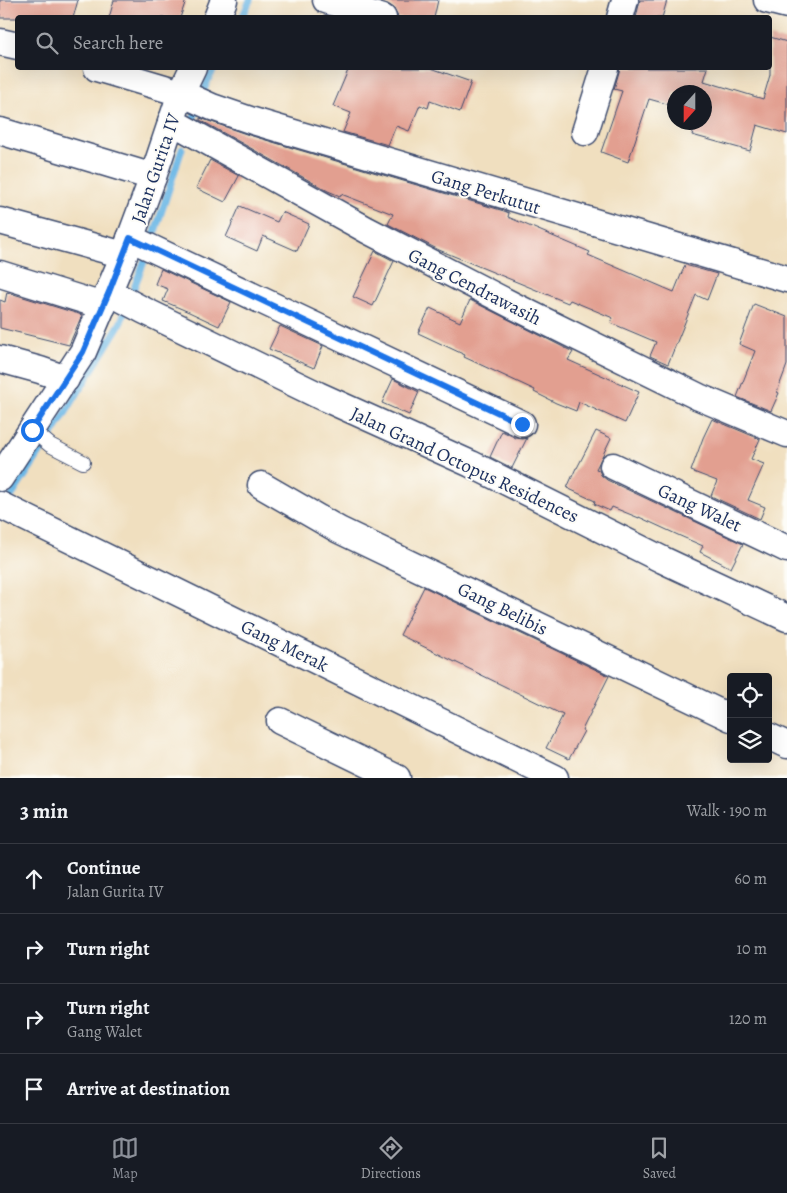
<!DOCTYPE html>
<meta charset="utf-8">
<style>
:root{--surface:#171b24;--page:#242831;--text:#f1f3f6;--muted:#9ea1a6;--line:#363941;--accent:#8c9099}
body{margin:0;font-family:Alegreya,serif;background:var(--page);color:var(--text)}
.controls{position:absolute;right:15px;bottom:15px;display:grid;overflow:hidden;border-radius:5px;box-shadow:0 5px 20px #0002}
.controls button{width:45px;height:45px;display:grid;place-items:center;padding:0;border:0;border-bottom:1px solid var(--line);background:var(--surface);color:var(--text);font:25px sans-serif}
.compass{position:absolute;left:667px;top:85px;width:45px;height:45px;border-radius:50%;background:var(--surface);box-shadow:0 5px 20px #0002;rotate:201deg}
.stop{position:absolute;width:15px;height:15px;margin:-11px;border:4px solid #1a73e8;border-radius:50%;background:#fff}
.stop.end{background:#1a73e8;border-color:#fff;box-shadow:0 1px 5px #0008}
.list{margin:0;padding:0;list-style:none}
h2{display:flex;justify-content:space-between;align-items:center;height:65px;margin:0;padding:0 20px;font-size:21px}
h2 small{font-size:16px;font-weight:400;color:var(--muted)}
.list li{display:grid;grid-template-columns:32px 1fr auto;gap:15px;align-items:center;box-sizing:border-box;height:70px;padding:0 20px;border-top:1px solid var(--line)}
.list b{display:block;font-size:19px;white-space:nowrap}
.list p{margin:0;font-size:16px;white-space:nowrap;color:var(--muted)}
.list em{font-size:16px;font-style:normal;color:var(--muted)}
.icon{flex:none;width:28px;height:28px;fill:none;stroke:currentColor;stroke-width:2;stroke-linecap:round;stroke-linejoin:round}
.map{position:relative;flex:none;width:787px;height:778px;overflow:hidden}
.search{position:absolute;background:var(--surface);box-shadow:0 5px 20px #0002;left:15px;right:15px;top:15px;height:55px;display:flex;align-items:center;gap:12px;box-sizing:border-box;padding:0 18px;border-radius:5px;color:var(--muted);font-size:19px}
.sheet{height:345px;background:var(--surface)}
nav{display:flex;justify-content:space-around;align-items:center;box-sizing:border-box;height:70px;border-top:1px solid var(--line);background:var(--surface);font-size:14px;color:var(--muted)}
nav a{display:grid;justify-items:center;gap:2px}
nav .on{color:var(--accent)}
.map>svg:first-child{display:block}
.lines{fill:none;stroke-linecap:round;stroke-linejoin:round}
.stream{stroke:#6db8e6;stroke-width:7}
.building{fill:#e29f90}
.lane-casing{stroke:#3b496d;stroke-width:16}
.street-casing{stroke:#3b496d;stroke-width:29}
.lane{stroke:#fff;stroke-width:14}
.street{stroke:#fff;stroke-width:26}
.route{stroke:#1a73e8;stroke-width:6}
.labels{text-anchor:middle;stroke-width:4;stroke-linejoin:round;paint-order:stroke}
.street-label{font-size:19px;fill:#1b2f5e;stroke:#fdfcf7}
</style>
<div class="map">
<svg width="787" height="778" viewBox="0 0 787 778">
<rect width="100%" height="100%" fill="#fdfcf7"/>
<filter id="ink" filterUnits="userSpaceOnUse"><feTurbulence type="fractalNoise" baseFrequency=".02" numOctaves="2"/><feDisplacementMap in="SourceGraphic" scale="10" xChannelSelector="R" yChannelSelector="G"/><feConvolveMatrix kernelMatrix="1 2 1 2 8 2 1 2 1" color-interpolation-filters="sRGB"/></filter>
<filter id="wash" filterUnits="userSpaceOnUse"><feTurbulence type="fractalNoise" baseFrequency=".0096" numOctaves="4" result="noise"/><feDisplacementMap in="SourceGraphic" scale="20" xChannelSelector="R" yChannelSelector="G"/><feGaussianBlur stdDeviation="1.12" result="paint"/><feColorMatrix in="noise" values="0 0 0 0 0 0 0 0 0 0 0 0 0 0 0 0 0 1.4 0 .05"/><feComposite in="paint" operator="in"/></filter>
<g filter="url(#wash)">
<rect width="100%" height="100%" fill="#f0dfbf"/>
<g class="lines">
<g class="stream">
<path d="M242,18L250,0"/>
<path d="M193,119L208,80L215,68"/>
<path d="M130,298L151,244L182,149"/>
<path d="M7,503L57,427L121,322L126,308"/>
</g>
</g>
<g id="blocks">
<g class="building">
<path d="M0,0H78L73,18H0Z"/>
<path d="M114,0H186L180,18H109Z"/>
<path d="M376,0H438L434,18H398L397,14L394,8L388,4Z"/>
<path d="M640,0H667L662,18H636Z"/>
<path d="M770,37L787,42V134L757,125L750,151L692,135L696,122H704V92H674V106L649,99L628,162L601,152L622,91L614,89L619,72L620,68H708L704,81L763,99L770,75Z"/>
<path d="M349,68H431L471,82L460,112L430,101L428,108L420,105L409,131L396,126L388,145L343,132L351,113L333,106Z"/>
<path d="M200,118L249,135L504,211L509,213L508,217L590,252L588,255L674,292L685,265L717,274L707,300L696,295L668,364L650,356L656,342L611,323L613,318L570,300L568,303L439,250L388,224L393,214L341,194L340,196L328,191L200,120Z"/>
<path d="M210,160L239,176L225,202L196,188Z"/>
<path d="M240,206L277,222L282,212L309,224L297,251L263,236L257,251L226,237Z"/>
<path d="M375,251L394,261L373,306L353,297Z"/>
<path d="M161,269L231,302L219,326L189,312L163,301L168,289L155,284Z"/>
<path d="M7,292L82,315L69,345L0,328V300L5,302Z"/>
<path d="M470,300L573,352L568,360L639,392L625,423L579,402L576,411L556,403L534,392L535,390L464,357L465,355L418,333L430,308L460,322Z"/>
<path d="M754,304L787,317V365L777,392L779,393L771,411L737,397L755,351L739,344Z"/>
<path d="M280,326L323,346L314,368L269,349Z"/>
<path d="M393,379L419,392L409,415L382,403Z"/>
<path d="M712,419L760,439L751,459L764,464L748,500L765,507L760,519L711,496L717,481L691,471L703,438Z"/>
<path d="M502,431L516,438L523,439L527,438L512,468L490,457Z"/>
<path d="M596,431L611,438L596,469L599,470L601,475L607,480L743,544L731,568L700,552L703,546L678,535L639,517V518L612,507L610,511L594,504L595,501L567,488L576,468H577Z"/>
<path d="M424,587L609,676L582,730L584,731L569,759L546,748L563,715L400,635Z"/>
</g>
</g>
</g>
<g filter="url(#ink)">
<use href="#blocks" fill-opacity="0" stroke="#3b496d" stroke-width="1"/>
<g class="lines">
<g class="lane-casing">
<path id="lane" d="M32,430L50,445L83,462"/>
</g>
<g class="street-casing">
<g id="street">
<path d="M326,0L383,18"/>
<path d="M767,0L787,5"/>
<path d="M217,18L224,0"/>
<path d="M620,18L625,0"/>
<path d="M0,42L18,46"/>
<path d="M97,68L181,93L212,107L253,121L787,279"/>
<path d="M171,121L367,230L516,307L699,397L787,434"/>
<path d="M0,131L153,177"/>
<path d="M585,132L605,68"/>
<path d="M0,221L124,255"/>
<path d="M130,238L522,424"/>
<path d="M0,274L103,306"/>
<path d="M109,292L143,310L318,395L471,464L663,560L787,618"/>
<path d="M0,359L40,370L66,379"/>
<path d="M613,466L787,549"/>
<path d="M0,478L83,352L124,255L153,177L181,93L193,68"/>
<path d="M261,485L339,530L731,718"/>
<path d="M0,505L555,778"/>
<path d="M280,721L397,778"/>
<path d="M768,736L787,745"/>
</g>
</g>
<use href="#lane" class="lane"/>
<use href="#street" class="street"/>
</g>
</g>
<g class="lines" filter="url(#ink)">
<path class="route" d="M32,430L83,352L109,292L130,238L522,424"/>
</g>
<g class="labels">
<g class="street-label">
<text transform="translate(155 168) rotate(-71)" y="7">Jalan Gurita IV</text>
<text transform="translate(486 191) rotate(17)" y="7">Gang Perkutut</text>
<text transform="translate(475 286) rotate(27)" y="7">Gang Cendrawasih</text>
<text transform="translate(465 464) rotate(25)" y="7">Jalan Grand Octopus Residences</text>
<text transform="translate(700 507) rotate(25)" y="7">Gang Walet</text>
<text transform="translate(503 608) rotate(26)" y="7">Gang Belibis</text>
<text transform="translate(285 645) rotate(26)" y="7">Gang Merak</text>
</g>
</g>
</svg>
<div class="controls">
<button><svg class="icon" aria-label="locate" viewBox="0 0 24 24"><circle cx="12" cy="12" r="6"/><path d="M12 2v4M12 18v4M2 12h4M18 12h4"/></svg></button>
<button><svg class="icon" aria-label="layers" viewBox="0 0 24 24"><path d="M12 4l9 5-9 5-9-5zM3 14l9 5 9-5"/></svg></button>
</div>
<svg class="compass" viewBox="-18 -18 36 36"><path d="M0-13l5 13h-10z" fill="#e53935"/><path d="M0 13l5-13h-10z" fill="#9ea1a6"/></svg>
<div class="stop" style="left:32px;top:430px"></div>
<div class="stop end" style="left:522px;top:424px"></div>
<div class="search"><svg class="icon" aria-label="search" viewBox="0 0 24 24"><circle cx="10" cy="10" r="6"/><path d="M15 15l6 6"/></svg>Search here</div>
</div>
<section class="sheet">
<h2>3 min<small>Walk · 190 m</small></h2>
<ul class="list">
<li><svg class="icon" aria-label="ahead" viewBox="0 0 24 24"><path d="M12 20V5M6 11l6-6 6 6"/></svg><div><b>Continue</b><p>Jalan Gurita IV</p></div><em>60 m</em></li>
<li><svg class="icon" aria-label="right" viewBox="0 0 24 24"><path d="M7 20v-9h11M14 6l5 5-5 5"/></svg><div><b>Turn right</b></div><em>10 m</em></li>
<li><svg class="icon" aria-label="right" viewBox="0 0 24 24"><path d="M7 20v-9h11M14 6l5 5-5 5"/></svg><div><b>Turn right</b><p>Gang Walet</p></div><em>120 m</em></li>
<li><svg class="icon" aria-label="arrive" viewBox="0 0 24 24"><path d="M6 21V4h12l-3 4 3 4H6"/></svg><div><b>Arrive at destination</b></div></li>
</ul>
</section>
<nav>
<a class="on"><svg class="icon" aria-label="map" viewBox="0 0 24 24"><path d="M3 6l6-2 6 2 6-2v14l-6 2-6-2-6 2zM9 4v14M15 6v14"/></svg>Map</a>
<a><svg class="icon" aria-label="directions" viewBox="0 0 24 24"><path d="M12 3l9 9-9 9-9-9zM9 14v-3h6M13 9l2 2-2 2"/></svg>Directions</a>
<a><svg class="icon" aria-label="saved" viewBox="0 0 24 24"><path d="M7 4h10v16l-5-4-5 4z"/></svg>Saved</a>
</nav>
